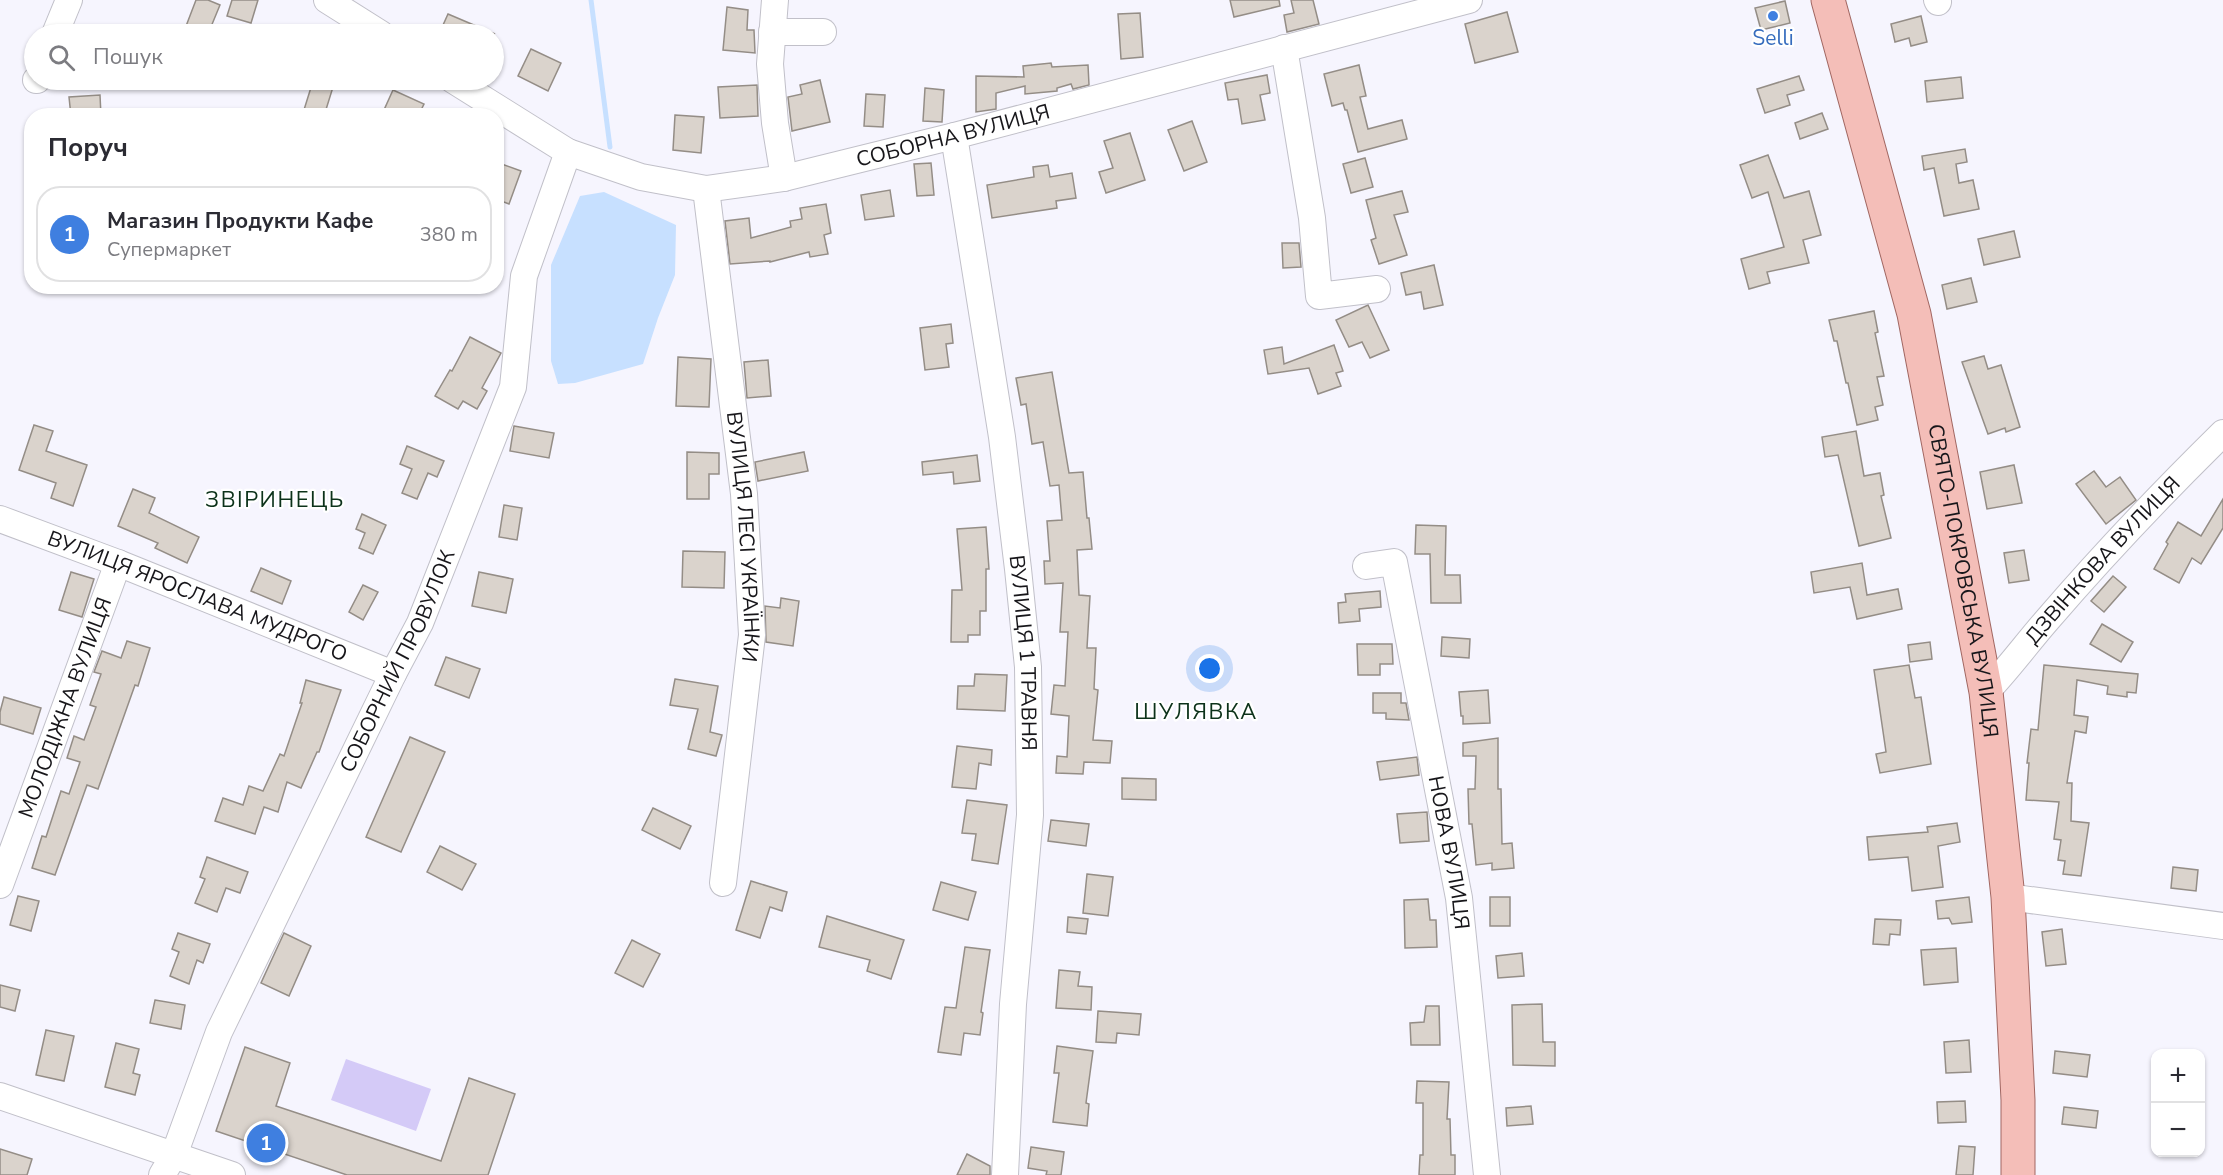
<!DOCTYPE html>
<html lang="uk">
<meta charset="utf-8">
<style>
:root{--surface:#fff;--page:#f2f2f3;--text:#2b2b33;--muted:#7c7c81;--line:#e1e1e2;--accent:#7c3aed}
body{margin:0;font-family:"Nunito Sans",sans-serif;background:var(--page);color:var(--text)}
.controls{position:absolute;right:18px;bottom:18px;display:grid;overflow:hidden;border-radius:12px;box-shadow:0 2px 4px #0004}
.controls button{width:54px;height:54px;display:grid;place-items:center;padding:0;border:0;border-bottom:2px solid var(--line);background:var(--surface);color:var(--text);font:30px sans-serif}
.you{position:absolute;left:1210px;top:669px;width:21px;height:21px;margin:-15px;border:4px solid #fff;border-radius:50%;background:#1a73e8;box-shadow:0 0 0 9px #1a73e833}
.badge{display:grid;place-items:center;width:39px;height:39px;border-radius:50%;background:var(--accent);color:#fff;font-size:20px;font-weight:700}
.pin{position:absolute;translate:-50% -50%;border:3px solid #fff;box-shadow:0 2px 6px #0006}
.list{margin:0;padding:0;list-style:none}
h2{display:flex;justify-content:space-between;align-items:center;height:78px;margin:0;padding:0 24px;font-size:26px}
h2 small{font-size:20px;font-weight:400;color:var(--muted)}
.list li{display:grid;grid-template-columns:39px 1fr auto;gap:18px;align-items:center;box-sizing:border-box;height:96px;margin:0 12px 12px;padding:0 12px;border:2px solid var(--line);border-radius:24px}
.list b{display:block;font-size:22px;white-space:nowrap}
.list p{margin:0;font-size:20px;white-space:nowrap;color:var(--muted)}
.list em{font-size:20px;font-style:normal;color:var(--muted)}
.icon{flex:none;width:33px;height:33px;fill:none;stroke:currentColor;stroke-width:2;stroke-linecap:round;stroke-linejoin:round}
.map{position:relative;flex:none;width:2223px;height:1175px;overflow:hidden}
.search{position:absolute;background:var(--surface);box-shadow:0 2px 4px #0004;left:24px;top:24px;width:480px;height:66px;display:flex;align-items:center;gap:15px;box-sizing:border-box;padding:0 21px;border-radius:33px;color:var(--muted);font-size:22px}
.panel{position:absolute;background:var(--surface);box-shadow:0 2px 4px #0004;left:24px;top:108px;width:480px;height:186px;border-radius:24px}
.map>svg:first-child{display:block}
.green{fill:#d4caf7}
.water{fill:#c7e0ff}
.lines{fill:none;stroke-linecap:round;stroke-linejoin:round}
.stream{stroke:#c7e0ff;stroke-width:5}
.building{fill:#dad3cc;stroke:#948d86;stroke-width:1.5}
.minor-casing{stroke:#c1c0c9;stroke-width:28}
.major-casing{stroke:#a16762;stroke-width:35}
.minor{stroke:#fff;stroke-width:26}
.major{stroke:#f4beb8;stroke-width:33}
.shop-dot{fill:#3f7fe0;stroke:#fff;stroke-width:2}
.labels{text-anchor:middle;stroke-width:4.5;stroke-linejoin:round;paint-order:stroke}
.shop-label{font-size:21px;fill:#366cbe;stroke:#fff}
.street-label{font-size:21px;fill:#17161a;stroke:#fff}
.neighbourhood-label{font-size:22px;letter-spacing:1.5px;fill:#0c321a;stroke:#fff}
</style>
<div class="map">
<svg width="2223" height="1175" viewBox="0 0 2223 1175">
<rect width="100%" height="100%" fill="#f6f5fe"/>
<path class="green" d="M346,1059L431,1089L416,1131L331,1100Z"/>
<path class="water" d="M604,192L676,225L675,275L658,318L643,364L575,383L558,384L551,361V265L580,196Z"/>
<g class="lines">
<path class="stream" d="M591,0L610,147"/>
</g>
<g class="building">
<path d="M196,0H208L220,5L208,34H183Z"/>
<path d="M232,0H258L251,23L227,16Z"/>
<path d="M1230,0H1279L1280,6L1234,17Z"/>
<path d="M1291,0H1313L1319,24L1287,32L1284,15L1294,13Z"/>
<path d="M1785,1L1790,23L1761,30L1755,8Z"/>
<path d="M727,7L748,10L747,30H754L755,53L723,50Z"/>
<path d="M1507,12L1518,52L1475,63L1465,24Z"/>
<path d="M1140,13L1143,57L1121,59L1118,14Z"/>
<path d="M448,14L495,34H439Z"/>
<path d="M1921,16L1927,42L1911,46L1909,38L1895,42L1891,24Z"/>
<path d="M531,49L561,63L548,91L518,76Z"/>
<path d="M1051,63L1052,67L1088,65L1089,85L1073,89L1071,84L1057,88V91L1025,94V86L996,93V109L976,112V76L1024,77L1023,66Z"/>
<path d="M1359,65L1366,96L1360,97L1368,129L1402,120L1407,139L1358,152L1347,110H1345L1343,103L1332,106L1324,74Z"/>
<path d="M1267,75L1270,93L1260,95L1265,120L1242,124L1238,99L1228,100L1225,83Z"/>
<path d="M1799,76L1804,90L1787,95L1790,105L1765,113L1757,89Z"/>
<path d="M1961,77L1963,98L1927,102L1925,81Z"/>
<path d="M820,80L830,122L792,131L788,97L802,94L800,85Z"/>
<path d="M313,81L333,87L324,116H311L303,113Z"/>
<path d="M757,85L758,116L720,118L718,87Z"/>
<path d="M925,88L944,90L942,122L923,121Z"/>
<path d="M393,90L424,104L418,116H397L384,110Z"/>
<path d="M866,94L885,95L883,127L864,126Z"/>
<path d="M100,95L101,116H71L69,97Z"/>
<path d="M1822,113L1828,129L1800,139L1795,123Z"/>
<path d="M675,115L704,117L701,153L673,150Z"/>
<path d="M1192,121L1207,162L1184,171L1168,130Z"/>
<path d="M1130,133L1145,180L1106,193L1099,172L1113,168L1104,141Z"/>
<path d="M1965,149L1967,162L1956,164L1959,183L1973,180L1979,209L1944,216L1934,168L1924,170L1922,156Z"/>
<path d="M1768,155L1784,198L1809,191L1821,235L1803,240L1809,263L1767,272L1770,283L1749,289L1741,259L1784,247L1768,192L1752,198L1740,165Z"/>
<path d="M1365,158L1373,187L1351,193L1343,164Z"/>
<path d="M496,162L521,171L509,204L496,199Z"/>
<path d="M931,163L934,195L917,196L914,164Z"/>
<path d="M1048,165L1050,177L1072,173L1076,198L1056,201L1057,208L992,218L987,185L1034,177L1033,167Z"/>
<path d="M890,190L894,216L865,220L861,195Z"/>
<path d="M1402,191L1408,212L1394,215L1407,255L1379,264L1371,240L1376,238L1366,200Z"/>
<path d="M826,204L831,233L824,235L828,254L810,257L809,252L770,262V261L730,264L725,221L749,218L751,238L791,227L790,221L802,219L800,208Z"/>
<path d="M2014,231L2020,257L1984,265L1978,239Z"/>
<path d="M1282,243H1299L1301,267L1283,268Z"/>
<path d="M1434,265L1443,305L1424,309L1421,292L1406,295L1401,273Z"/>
<path d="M1971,278L1977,302L1947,309L1942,285Z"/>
<path d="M1368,305L1389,350L1370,358L1362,342L1349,347L1336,320Z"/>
<path d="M1874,311L1878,332L1875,333L1884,376L1877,377L1883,405L1875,407L1878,420L1857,425L1848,383H1846L1837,341H1834L1829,320Z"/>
<path d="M951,324L953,343L946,344L949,367L925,370L920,328Z"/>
<path d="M470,337L501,353L482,388L487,391L477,409L463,401L458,409L435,396L450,370L452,371Z"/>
<path d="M1334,345L1343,371L1336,373L1341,386L1318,394L1309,368L1268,374L1264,350L1282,347L1284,364Z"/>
<path d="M1984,356L1988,369L2001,365L2020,427L2006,432L2005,428L1988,434L1962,362Z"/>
<path d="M678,357L711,359L709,407L676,406Z"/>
<path d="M768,360L771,396L747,398L744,362Z"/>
<path d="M1052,372L1069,473L1083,472L1087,518H1089L1092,549L1077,550L1079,595L1090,596L1087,648H1096L1094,689L1098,690L1093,740L1112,741L1110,763L1084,762L1083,774L1056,773L1057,756L1067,757L1069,716L1051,714L1054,685L1065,686L1068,632H1060L1063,583L1045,584L1044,561H1050L1047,521L1062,520L1059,485L1050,486L1043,442L1032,444L1026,404L1021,405L1016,378Z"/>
<path d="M34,425L53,431L46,451L87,465L73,506L51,498L56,483L19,470Z"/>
<path d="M514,426L554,433L549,458L510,451Z"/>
<path d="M1856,431L1864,476L1880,473L1884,495L1881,496L1891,538L1859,546L1838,455L1825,457L1822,437Z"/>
<path d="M407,446L444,461L437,477L428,473L417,499L402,493L412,469L400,464Z"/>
<path d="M687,452L719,453V474H709V499H687Z"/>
<path d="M804,452L808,471L758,481L755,462Z"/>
<path d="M977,455L980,481L954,484L953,472L923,475L922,462Z"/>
<path d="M2014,465L2022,503L1987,509L1980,472Z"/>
<path d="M2094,471L2106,487L2120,477L2136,500L2106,524L2076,484Z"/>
<path d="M133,489L155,498L149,513L199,537L187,563L155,548L158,543L118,526Z"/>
<path d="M2223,499V528L2201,564L2192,558L2179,583L2154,569L2168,544L2166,542L2178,522L2201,536Z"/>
<path d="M504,505L522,508L517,540L499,537Z"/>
<path d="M362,514L386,525L373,554L359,548L365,533L356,529Z"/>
<path d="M1416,525L1446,526L1445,575H1460L1461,603H1431L1430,554H1415Z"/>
<path d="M986,527L989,569H986V611H980V635H968V642H951L952,590H962L957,529Z"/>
<path d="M2024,550L2029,580L2009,583L2004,553Z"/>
<path d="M683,551L725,552L724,588L682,587Z"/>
<path d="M1862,563L1867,595L1898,589L1902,609L1857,619L1850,587L1814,593L1811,572Z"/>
<path d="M261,568L291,581L282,604L251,591Z"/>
<path d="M71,572L94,579L82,617L59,610Z"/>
<path d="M479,572L513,579L506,613L472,606Z"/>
<path d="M2113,576L2126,587L2104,612L2091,601Z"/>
<path d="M363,585L378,592L363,620L349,612Z"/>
<path d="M1380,591L1381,607L1359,609L1360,621L1339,623L1338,603L1346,602L1345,594Z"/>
<path d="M781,598L799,601L793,646L766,642L765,606L780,608Z"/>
<path d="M2102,624L2133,642L2121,662L2090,644Z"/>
<path d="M1442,637L1470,639L1469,658L1441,656Z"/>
<path d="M127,641L150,648L138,686L135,685L98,789L87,785L55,875L32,868L42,836L46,837L61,791L69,794L80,762L67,758L74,736L84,740L96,707L90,705L101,674L94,672L102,651L121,658Z"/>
<path d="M1930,642L1932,659L1910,662L1908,645Z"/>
<path d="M1357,644H1392L1393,664H1380V675H1358Z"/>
<path d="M446,657L480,669L469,698L435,685Z"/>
<path d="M1909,665L1915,698L1921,697L1931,764L1880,773L1876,754L1886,752L1874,670Z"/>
<path d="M2044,665L2138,674L2136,693L2127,692V697L2107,694L2108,686L2077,680L2074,715L2088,717L2086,733L2075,731L2067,783H2072L2071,821L2089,823L2081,876L2063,874L2065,861L2058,860L2061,840L2054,839L2059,802L2026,800L2029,763H2027L2031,729L2038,730Z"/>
<path d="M975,674L1007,675L1005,711L957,709L958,686H974Z"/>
<path d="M675,679L718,686L710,732L722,735L716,756L688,749L698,709L670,705Z"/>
<path d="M306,680L341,690L319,752H317L301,788L287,782L278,812L264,807L255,834L215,821L223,798L243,805L249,786L263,791L280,754L284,756L302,703H300Z"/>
<path d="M1488,690L1490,723L1463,724V716H1461L1459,692Z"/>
<path d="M1373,693H1401V703H1406L1409,720L1386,719V713H1373Z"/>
<path d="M4,697L41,708L33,734L0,724V712Z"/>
<path d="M410,737L445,752L401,852L366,837Z"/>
<path d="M1498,738V789H1501L1502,844L1512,843L1514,868L1492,870V863L1476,865L1472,824H1469L1468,789H1475L1476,756H1463V743Z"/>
<path d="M957,746L992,750L991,765L979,763L976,789L952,787Z"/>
<path d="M1417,757L1419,775L1380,780L1377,762Z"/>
<path d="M1122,778L1156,779V800L1122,799Z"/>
<path d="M967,800L1007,805L998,864L972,860L976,834L962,833Z"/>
<path d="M653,808L691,826L680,849L642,830Z"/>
<path d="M1427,812L1429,841L1400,843L1397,814Z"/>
<path d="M1051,820L1089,824L1086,846L1048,841Z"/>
<path d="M1957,823L1960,842L1938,846L1943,887L1912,891L1908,857L1869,860L1867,837L1928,832L1927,827Z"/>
<path d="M440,846L476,864L462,890L427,872Z"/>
<path d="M207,857L248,872L240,893L226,888L217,912L195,903L205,879L200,877Z"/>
<path d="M2173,867L2198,870L2196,891L2171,888Z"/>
<path d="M1087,874L1113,877L1108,916L1083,913Z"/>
<path d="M751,881L787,892L782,911L770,907L760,938L736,930Z"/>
<path d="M941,882L976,892L968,920L933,910Z"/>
<path d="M18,896L39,901L31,931L10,925Z"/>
<rect x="1490" y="897" width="20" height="29"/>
<path d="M1969,897L1972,922L1952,924L1949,918L1938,919L1936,901Z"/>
<path d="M1428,899L1430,920H1436L1437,947L1405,948L1404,900Z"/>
<path d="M827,916L904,940L891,979L867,971L870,960L819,947Z"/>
<path d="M1068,917L1088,919L1086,934L1067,932Z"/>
<path d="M1875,919L1901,920L1900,935L1890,934L1889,945L1873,944Z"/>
<path d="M2062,929L2066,964L2046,966L2042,932Z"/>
<path d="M178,933L210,944L203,963L197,960L189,984L170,976L179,952L172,949Z"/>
<path d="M284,933L311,946L289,996L261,983Z"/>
<path d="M632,940L660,954L643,987L615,973Z"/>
<path d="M965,947L990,950L981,1012L983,1013L980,1035L964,1033L961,1055L938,1052L945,1007L956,1008Z"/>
<path d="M1956,948L1958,982L1924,985L1921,950Z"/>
<path d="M1522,953L1524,976L1498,978L1496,956Z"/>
<path d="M1059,970L1080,972L1078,986L1092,987L1091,1010L1056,1008Z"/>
<path d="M0,985L20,990L15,1011L0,1007Z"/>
<path d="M155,1000L185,1005L181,1029L150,1023Z"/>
<path d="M1542,1004L1543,1042H1555V1066L1513,1065L1512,1005Z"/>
<path d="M1426,1006H1439L1440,1045H1411L1410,1023L1424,1022Z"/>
<path d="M1098,1011L1141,1014L1139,1035L1117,1033L1116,1043L1096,1042Z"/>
<path d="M46,1030L74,1036L64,1081L36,1075Z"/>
<path d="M1969,1040L1971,1072L1946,1073L1944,1042Z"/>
<path d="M116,1043L139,1049L133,1073L140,1075L135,1095L105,1087Z"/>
<path d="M1057,1046L1093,1051L1086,1103L1089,1104L1087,1126L1053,1122L1059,1073H1054Z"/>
<path d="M245,1047L290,1063L276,1106L441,1161L469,1078L515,1094L488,1175H347L216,1131Z"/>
<path d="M2055,1051L2090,1055L2087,1077L2053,1073Z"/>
<path d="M1417,1081L1449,1082L1447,1119H1450L1451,1155H1455V1175H1419L1420,1155H1423V1103H1416Z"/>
<path d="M1965,1101L1966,1122L1938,1123L1937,1102Z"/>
<path d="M1531,1106L1533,1124L1507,1126L1506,1108Z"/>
<path d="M2064,1107L2098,1111L2096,1128L2062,1124Z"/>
<path d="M1959,1146L1975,1147L1973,1175H1956Z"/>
<path d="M1031,1147L1064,1152L1061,1175H1046L1047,1171L1028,1168Z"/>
<path d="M0,1149L32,1159L27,1175H0Z"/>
<path d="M967,1154L990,1166V1175H957Z"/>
</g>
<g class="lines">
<g class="minor-casing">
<g id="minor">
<path d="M327,0L381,34"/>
<path d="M775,0L770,64L775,123L784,178"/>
<path d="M1937,0L1938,2"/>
<path d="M772,32H823"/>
<path d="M55,34L69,0"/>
<path d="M1284,48L1312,218L1319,296L1377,289"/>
<path d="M36,80H37"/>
<path id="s1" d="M453,80L568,152L641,177L706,189L784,178L954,136L1469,0"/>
<path id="s2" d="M954,136L1002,437L1018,569L1028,667L1030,815L1013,1004L1005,1175"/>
<path id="s3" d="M706,189L744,494L752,635L723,883"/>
<path id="s4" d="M0,519L118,563L393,674"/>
<path id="s5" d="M1366,566L1394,562L1459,898L1487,1175"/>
<path id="s6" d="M1986,692C2008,669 2027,643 2048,619C2104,554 2162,493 2223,433"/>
<path id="s7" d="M0,885L118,563"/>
<path d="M2008,897L2223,926"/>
<path d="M0,1096L232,1175"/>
<path id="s8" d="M162,1175L174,1155L219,1032L393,674L420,623L513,387L524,276L568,152"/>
</g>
</g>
<g class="major-casing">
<g id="major">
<path id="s9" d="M1828,0L1914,314L1986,692L2008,897L2018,1100V1175"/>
</g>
</g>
<use href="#minor" class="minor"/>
<use href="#major" class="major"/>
</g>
<circle class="shop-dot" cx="1773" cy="16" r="6"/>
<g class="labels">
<g class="shop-label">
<text x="1773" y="45">Selli</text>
</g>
<g class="street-label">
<text dy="7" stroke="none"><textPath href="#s1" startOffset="532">СОБОРНА ВУЛИЦЯ</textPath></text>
<text dy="7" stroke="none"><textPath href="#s3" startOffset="350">ВУЛИЦЯ ЛЕСІ УКРАЇНКИ</textPath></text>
<text dy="7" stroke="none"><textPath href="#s6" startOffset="176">ДЗВІНКОВА ВУЛИЦЯ</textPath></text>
<text dy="7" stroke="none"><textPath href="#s9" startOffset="597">СВЯТО-ПОКРОВСЬКА ВУЛИЦЯ</textPath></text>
<text dy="7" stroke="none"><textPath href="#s4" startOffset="212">ВУЛИЦЯ ЯРОСЛАВА МУДРОГО</textPath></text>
<text dy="7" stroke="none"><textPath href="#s2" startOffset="522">ВУЛИЦЯ 1 ТРАВНЯ</textPath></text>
<text dy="7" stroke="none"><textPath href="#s8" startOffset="566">СОБОРНИЙ ПРОВУЛОК</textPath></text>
<text dy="7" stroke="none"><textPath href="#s7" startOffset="189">МОЛОДІЖНА ВУЛИЦЯ</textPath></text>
<text dy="7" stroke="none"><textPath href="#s5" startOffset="324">НОВА ВУЛИЦЯ</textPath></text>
</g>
<g class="neighbourhood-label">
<text x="275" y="507">ЗВІРИНЕЦЬ</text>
<text x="1196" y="719">ШУЛЯВКА</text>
</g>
</g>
</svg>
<div class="controls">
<button>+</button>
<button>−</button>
</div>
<div class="you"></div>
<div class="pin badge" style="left:266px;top:1143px;background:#3f7fe0">1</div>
<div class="search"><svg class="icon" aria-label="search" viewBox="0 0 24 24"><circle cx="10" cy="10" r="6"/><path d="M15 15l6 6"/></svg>Пошук</div>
<section class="panel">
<h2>Поруч<small></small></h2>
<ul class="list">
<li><span class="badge" style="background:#3f7fe0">1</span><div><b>Магазин Продукти Кафе</b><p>Супермаркет</p></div><em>380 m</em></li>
</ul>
</section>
</div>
